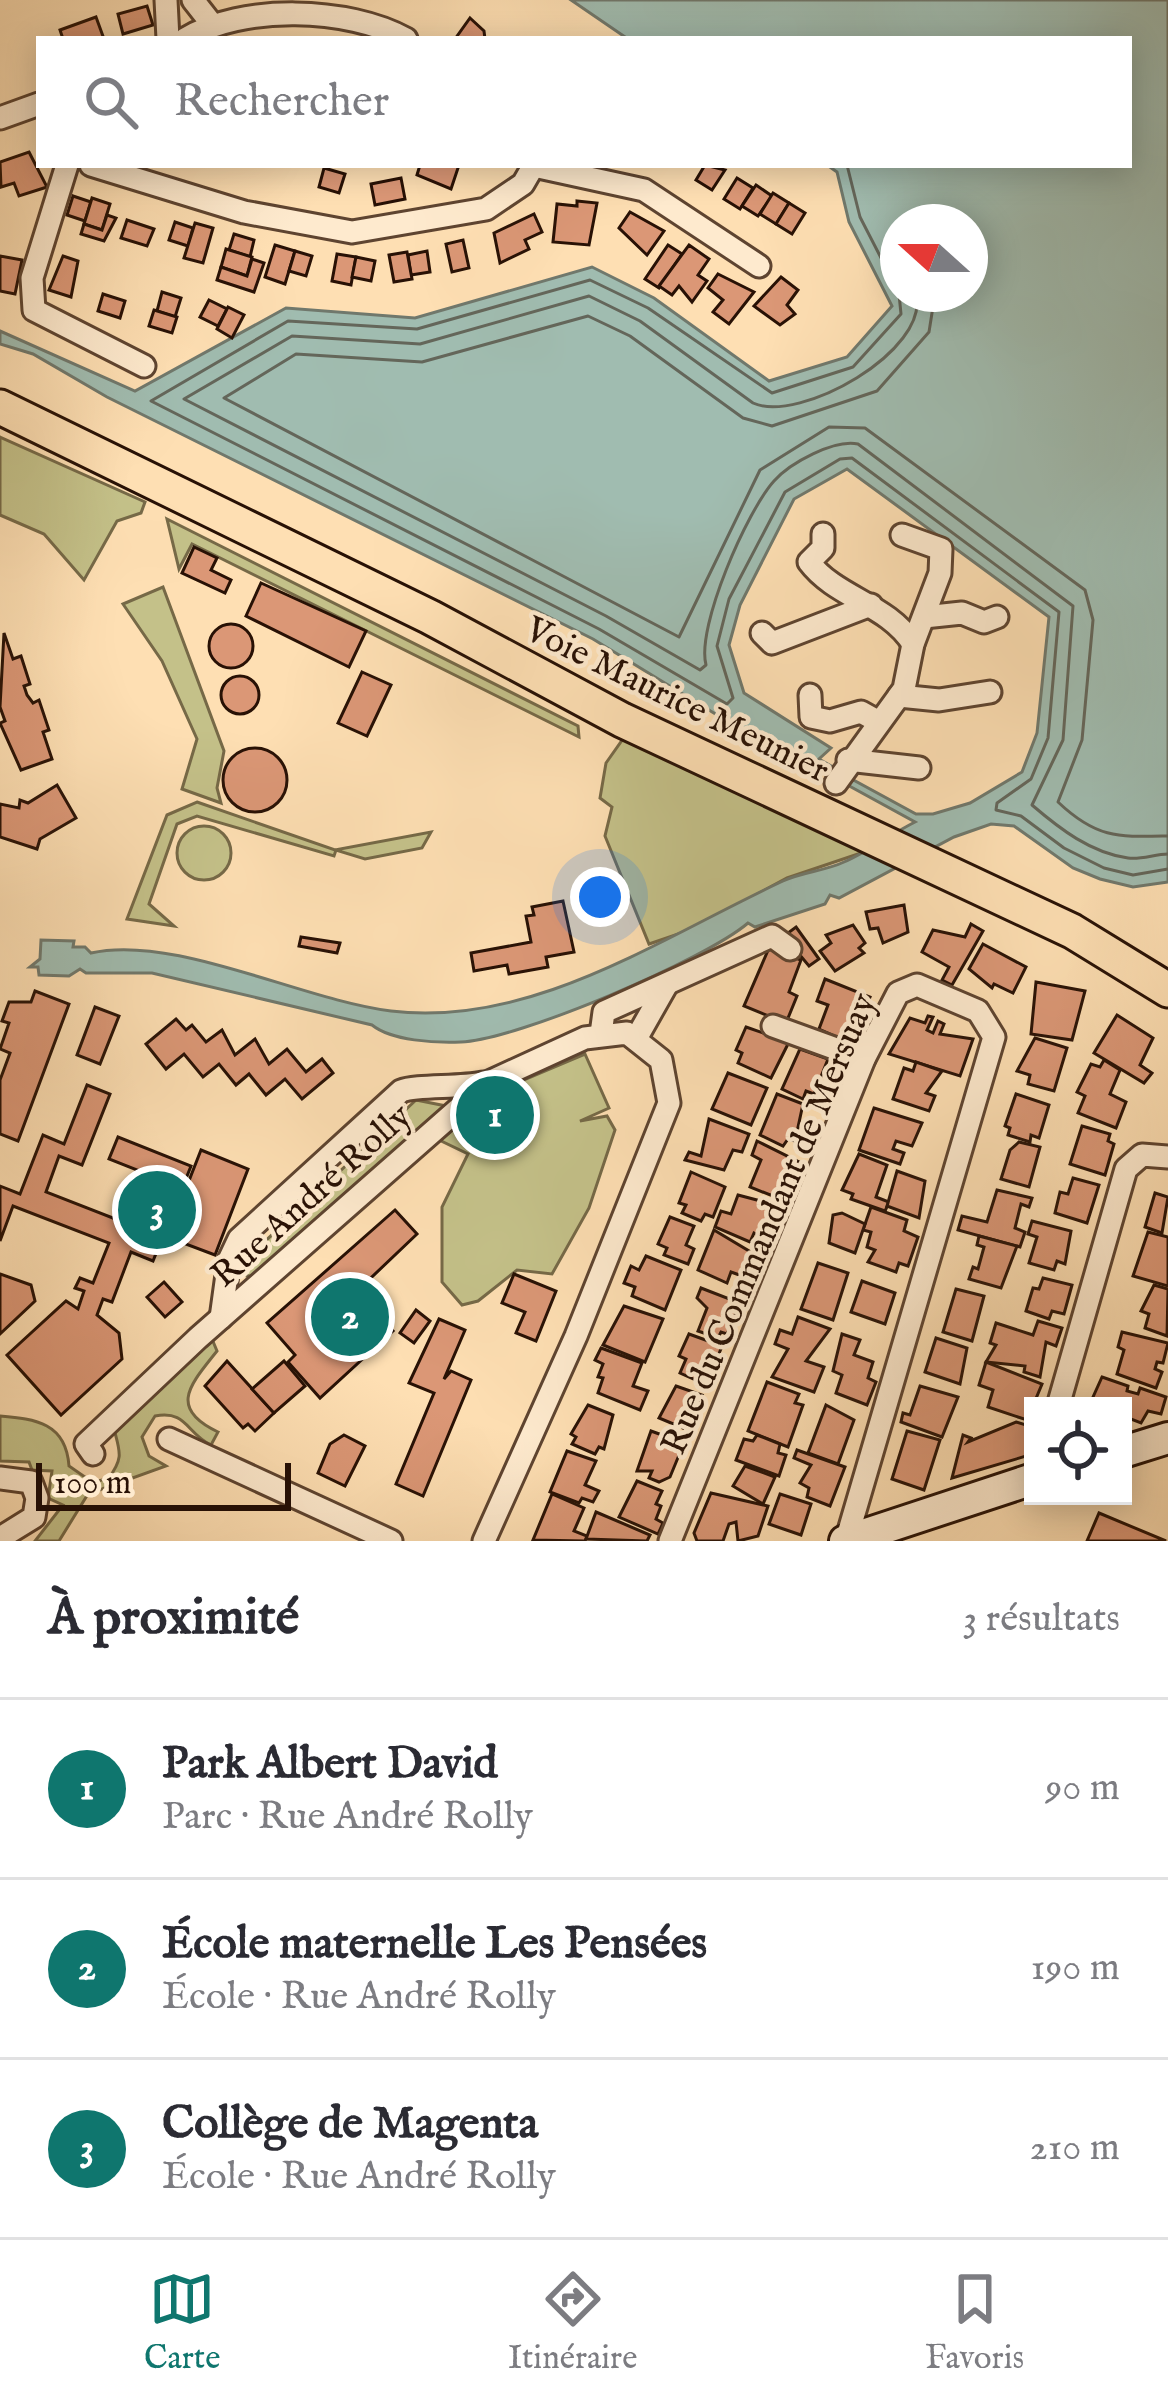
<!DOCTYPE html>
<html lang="fr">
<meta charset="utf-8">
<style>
:root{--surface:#fff;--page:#f2f2f3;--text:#2b2b33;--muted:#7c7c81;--line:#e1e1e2;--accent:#0f766e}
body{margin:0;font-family:"IM FELL English",serif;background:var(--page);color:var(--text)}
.controls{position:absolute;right:36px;bottom:36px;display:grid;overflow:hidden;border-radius:0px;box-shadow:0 6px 30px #0003}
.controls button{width:108px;height:108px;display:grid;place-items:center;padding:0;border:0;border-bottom:3px solid var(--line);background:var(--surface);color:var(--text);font:60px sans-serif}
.compass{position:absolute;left:880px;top:204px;width:108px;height:108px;border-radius:50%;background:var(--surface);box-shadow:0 6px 30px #0003;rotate:291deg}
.scale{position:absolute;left:36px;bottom:30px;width:255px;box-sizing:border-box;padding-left:12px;border:6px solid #281105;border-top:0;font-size:33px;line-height:42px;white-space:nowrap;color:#281105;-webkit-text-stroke:9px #feeace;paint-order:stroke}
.you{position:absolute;left:600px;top:897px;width:42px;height:42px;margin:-30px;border:9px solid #fff;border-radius:50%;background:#1a73e8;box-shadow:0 0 0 18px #1a73e833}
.badge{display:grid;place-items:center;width:78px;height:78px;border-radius:50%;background:var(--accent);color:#fff;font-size:39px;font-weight:700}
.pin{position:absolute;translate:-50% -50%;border:6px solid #fff;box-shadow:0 3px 12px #0006}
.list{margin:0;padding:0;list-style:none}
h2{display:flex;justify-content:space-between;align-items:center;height:156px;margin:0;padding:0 48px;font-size:51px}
h2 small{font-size:39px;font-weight:400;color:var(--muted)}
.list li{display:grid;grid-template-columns:78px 1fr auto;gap:36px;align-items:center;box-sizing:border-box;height:180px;padding:0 48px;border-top:3px solid var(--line)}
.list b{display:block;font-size:45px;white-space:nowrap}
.list p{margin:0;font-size:39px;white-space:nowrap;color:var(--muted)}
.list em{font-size:39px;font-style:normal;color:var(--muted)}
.icon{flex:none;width:66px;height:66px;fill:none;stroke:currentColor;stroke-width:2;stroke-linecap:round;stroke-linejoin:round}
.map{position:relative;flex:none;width:1168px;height:1541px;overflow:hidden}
.search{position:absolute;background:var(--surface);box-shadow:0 6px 30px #0003;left:36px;right:36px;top:36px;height:132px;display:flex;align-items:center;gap:30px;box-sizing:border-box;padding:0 42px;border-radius:0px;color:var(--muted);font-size:45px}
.sheet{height:696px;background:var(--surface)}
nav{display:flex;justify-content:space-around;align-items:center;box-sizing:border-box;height:168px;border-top:3px solid var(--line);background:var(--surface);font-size:33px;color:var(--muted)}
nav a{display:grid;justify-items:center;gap:6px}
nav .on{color:var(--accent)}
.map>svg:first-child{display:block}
.green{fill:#c4c189;stroke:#766947;stroke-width:3}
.water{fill:#a0bcb0;stroke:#70786c;stroke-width:3;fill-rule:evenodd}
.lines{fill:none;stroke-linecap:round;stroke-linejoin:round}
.shore{stroke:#64665a;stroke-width:3}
.building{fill:#db9776;stroke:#281105;stroke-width:3}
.minor-casing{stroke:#5e4430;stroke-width:27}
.secondary-casing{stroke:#281105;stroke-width:36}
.primary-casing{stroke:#281105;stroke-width:39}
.minor{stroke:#feeace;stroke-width:21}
.secondary{stroke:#feeace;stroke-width:30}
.primary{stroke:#fedfb3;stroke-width:33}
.labels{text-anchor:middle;stroke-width:9;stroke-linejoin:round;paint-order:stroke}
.street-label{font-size:36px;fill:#281105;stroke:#feeace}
</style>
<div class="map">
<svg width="1168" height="1541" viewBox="0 0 1168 1541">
<rect width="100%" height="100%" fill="#fedfb3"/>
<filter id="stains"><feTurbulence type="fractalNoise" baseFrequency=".00167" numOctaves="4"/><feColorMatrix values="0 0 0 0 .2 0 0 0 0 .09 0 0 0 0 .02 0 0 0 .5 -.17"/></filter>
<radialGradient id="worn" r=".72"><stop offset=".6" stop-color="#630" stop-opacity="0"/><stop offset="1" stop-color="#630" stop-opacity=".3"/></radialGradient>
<g class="green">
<path d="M0,437L145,502L141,513L117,521L84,580L44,534L0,515Z"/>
<path d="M167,519L578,726L579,737L192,544L179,569Z"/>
<path d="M163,587L224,751L217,788L221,803L182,789L197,739L162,661L123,604Z"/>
<path d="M623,739L864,852L787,878L693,929L649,944L605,836L612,807L600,798L606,763Z"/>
<path d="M197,802L335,850L431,832L422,848L365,859L336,850L334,856L197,816L177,824L149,904L174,926L127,919L167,815Z"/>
<circle cx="204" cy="853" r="27"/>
<path d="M585,1054L609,1108L580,1121L607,1116L615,1130L589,1208L552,1274L517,1270L478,1301L462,1305L442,1282V1207L468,1154L433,1137L493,1093Z"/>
<path d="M416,1100L446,1106L260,1276H247L245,1260Z"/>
<path d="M212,1339L217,1351C191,1384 167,1408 218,1432L211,1445C186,1433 187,1410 155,1416L142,1437L149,1456L166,1466L88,1494L59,1541H35L63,1505L48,1498L52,1471L32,1470L29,1462L0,1461V1416C36,1419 66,1423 69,1466L92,1482L108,1479C124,1458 120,1452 114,1429Z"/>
</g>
<path class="water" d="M571,0H1168V882L1133,887L1100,879L1073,868L1014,826L991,824L954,837L839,898L830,895L825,904L755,927L748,923C705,960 517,1040 461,1042C435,1043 392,1041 372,1025L152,973H86L80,969L69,976L39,975L38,967H30L40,959L41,940L74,941L73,947H85L91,953C174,934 302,1000 391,1011C532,1028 662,937 783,881C802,872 825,871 844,862C869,851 891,834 915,822L842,782L846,776L916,814H933L970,803L1022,772L1037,733L1049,617L847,469L794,499L740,605L729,645L744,693L831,748L819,759L838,770L832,777L776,751L593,639L107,397L33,354L0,344V331L135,391L286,308L415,318L592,267L654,298L769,381L847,357L892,306L849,222L837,172L827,165H1129V39H628ZM898,222H970V294H898Z"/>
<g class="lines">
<g class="shore">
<path d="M847,165L860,217L898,291"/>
<path d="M899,294L901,314L853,367L772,393L648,308L590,280L417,329L288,321L151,401L599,629L727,704L733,698L717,646L729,599L785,492L840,459L852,458L1059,612L1048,738L1031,779L997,803L996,810L1021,816L1064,848L1104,868L1133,875L1168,869"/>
<path d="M916,294C930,351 799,424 753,403L640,321L589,296L420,344L292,336L184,399L606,616L700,670L706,665C696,627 747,511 774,481C790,463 834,439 858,444L1073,606L1063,740L1032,805C1060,829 1091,853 1128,858C1141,860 1155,854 1168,854"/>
<path d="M935,294L929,332L877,391L772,426L743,418L630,336L588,316L422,362L296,354L224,398L679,637L760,470L829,427L865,428L1085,590L1093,620L1082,740L1058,802C1097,839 1119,837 1168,836"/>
</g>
</g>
<g class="building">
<path d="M147,6L153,25L123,34L118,14Z"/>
<path d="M96,17L104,39H63L60,30Z"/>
<path d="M470,18L484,31L485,39H455Z"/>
<path d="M29,152L47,187L19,196L14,183L1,187L0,162Z"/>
<path d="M420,165H459L451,189L417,175Z"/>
<path d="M705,165L725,170L712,190L696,180Z"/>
<path d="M324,168L345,174L339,193L319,187Z"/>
<path d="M401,178L405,199L375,205L371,184Z"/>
<path d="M737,178L753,188L740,209L724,199Z"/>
<path d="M756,185L772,196L758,216L742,206Z"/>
<path d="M773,193L789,203L776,224L760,214Z"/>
<path d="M73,196L91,202L85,221L67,215Z"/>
<path d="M92,198L110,204L102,230L84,224Z"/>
<path d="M577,201L597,203L589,245L553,242L557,204L577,206Z"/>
<path d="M789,203L805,213L792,234L776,224Z"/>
<path d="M630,212L664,231L647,255L619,228Z"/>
<path d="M534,214L542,232L525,240L529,249L500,263L494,233Z"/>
<path d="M107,215L116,218L104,241L81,234L84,224L102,230Z"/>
<path d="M127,220L154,229L147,246L121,238Z"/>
<path d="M175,222L193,228L188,246L169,240Z"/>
<path d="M195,223L213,228L203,263L184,258Z"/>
<path d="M234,234L254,240L250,257L229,250Z"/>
<path d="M463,240L469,268L452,272L446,244Z"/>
<path d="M275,245L295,251L285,284L265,277Z"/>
<path d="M668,245L682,254L659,288L645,279Z"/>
<path d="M689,245L709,259L698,275L707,281L692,302L679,286L672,295L659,286Z"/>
<path d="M226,249L252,257L247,276L221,267Z"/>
<path d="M295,251L312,256L306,276L289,271Z"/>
<path d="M427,251L430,272L411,275L408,255Z"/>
<path d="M407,252L412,279L394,282L389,255Z"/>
<path d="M337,254L356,257L351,285L332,281Z"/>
<path d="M0,256L22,260L15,294L0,291Z"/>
<path d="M63,256L78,261L71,297L49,290Z"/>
<path d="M356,257L375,261L371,281L352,277Z"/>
<path d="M252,259L264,263L254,292L217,280L221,267L247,276Z"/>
<path d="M718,274L754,292L729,324L713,312L723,300L708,288Z"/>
<path d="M781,277L798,290L787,305L795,314L780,325L754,306Z"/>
<path d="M162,292L181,298L175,317L157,311Z"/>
<path d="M103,294L125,301L120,318L98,311Z"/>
<path d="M209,300L227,309L218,326L200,317Z"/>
<path d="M228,307L244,315L232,338L217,329Z"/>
<path d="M154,310L177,317L172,333L149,326Z"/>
<path d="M194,547L217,558L211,570L231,580L225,593L182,573Z"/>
<path d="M261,583L366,631L349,667L246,616Z"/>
<circle cx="231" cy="646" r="22"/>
<path d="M4,633L13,659L21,656L30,684L24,686L27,695L33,703L39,700L49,730L43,732L52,759L21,770L0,723L5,721L0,707Z"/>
<path d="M362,672L391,685L367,736L338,723Z"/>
<circle cx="240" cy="695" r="19"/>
<circle cx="255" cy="780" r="32"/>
<path d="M57,785L76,818L40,839L37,849L0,837V804L19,808L20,800L28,803Z"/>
<path d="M563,901L574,952L546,957L548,967L509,974L507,965L474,971L471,953L531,942L526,916L534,915L532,907Z"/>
<path d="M904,905L908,932L883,943L878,928L870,929L866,912Z"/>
<path d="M971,924L983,931L952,985L942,980L949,967L922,952L933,930L965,937Z"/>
<path d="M853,925L865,943L859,948L864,953L835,971L820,951L831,943L826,935Z"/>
<path d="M796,927L819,959L809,966L784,936Z"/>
<path d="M301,937L340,943L337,953L299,946Z"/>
<path d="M983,944L1026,967L1013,993L994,984L992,988L969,969Z"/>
<path d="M769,948L801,960L789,992L797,996L786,1023L744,1006Z"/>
<path d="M825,979L870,997L850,1043L819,1029L828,1005L817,1001Z"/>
<path d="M1036,982L1085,991L1072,1040L1031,1034Z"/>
<path d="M35,991L69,1004L18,1141L0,1134V1080L10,1053L0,1049L9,1023L2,1021L9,1002H31Z"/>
<path d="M95,1007L119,1016L100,1064L77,1055Z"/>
<path d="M1117,1015L1153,1038L1140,1065L1152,1073L1144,1083L1094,1053Z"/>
<path d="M928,1016L933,1017L927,1030L933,1033L938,1021L944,1024L940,1034L973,1039L960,1076L889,1054L910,1018L925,1023Z"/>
<path d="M176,1019L186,1030L192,1025L206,1042L222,1030L235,1055L255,1039L269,1064L287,1049L306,1072L322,1059L333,1073L302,1099L285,1079L266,1095L249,1074L236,1085L219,1064L203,1077L184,1054L166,1069L146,1044Z"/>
<path d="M746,1027L789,1042L771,1078L738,1063L742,1053L736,1050Z"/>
<path d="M1035,1038L1067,1048L1054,1091L1028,1084L1030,1075L1017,1071Z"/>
<path d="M800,1049L828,1059L814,1094L806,1091L803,1099L782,1089Z"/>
<path d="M1104,1060L1120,1070L1110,1094L1126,1102L1116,1128L1078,1113L1085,1096L1077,1092L1091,1064L1100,1067Z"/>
<path d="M916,1062L942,1071L926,1093L935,1096L929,1111L893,1099L904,1068L913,1071Z"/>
<path d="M728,1073L767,1088L751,1125L712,1109Z"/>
<path d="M87,1085L110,1094L82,1165L59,1156L46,1192L141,1229L160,1179L109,1159L118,1137L191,1166L153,1261L131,1252L112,1302L103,1299L97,1315L119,1333L122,1359L61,1415L7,1355L66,1301L78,1309L84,1291L75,1288L80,1278L93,1283L109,1243L13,1206L0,1241V1186L20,1194L43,1135L64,1144Z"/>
<path d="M777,1094L803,1104L795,1141L788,1139L783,1146L760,1135Z"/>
<path d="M1016,1094L1049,1105L1039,1138L1031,1135L1030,1142L1008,1135L1010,1128L1005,1126Z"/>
<path d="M874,1108L922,1123L912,1146L896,1141L893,1149L904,1153L900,1164L859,1150Z"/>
<path d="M709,1119L749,1134L742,1152L733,1150L724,1170L685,1160L689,1152L701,1156Z"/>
<path d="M1082,1126L1110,1134L1108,1141L1114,1144L1105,1175L1070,1164Z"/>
<path d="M757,1141L803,1164L783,1200L750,1187L761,1160L752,1155Z"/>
<path d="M1019,1142L1040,1147L1029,1187L1001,1179L1010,1150Z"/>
<path d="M201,1150L248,1169L215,1255L167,1237Z"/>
<path d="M859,1154L887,1165L876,1197L889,1202L885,1211L851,1199L853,1194L842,1190Z"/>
<path d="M897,1171L925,1181L919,1218L887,1206Z"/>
<path d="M691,1172L725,1187L713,1217L705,1214L701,1221L682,1213L686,1205L679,1203Z"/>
<path d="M1073,1178L1099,1185L1087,1223L1055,1213L1060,1192L1068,1194Z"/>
<path d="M997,1190L1032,1198L1029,1207L1021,1204L1015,1228L1025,1232L1020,1247L958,1230L962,1216L987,1222Z"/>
<path d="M1155,1193L1168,1197L1162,1233L1145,1227Z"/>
<path d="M738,1195L772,1204L760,1236L754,1233L750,1242L715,1227L721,1211L731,1214Z"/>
<path d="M871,1207L907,1220L904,1231L918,1237L908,1266L899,1263L896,1272L868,1262L875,1250L867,1247L871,1232L863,1230Z"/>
<path d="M395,1210L417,1234L312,1334L322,1345L367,1303L393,1331L320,1398L288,1362L295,1355L267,1323Z"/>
<path d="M842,1213L865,1224L855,1253L829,1243L833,1215Z"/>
<path d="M670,1217L694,1226L686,1245L694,1249L688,1264L664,1255L667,1248L658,1244Z"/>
<path d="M1032,1221L1071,1231L1065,1264L1057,1261L1054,1270L1029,1263L1037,1237L1028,1234Z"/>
<path d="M714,1230L754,1254L745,1277L731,1272L727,1283L698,1270Z"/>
<path d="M1148,1232L1168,1237V1286L1133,1276Z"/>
<path d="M979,1236L1017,1246L1001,1288L969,1279L973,1267L978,1269L984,1247L977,1245Z"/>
<path d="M646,1256L681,1270L665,1310L632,1296L635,1287L624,1283L631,1266L639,1270Z"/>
<path d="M818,1263L848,1273L833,1320L801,1309Z"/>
<path d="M0,1274L31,1285L35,1301L0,1334Z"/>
<path d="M514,1274L556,1291L536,1341L516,1333L525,1312L502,1303Z"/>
<path d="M1043,1278L1072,1285L1064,1314L1052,1311L1049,1319L1026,1311L1033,1288L1039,1289Z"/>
<path d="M862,1281L895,1293L885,1324L851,1312Z"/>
<path d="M164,1282L182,1302L165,1317L147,1297Z"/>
<path d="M1154,1285L1168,1289L1167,1336L1145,1328L1149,1314L1141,1311Z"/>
<path d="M701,1288L740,1303L727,1334L721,1332L718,1338L698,1331L707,1308L697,1298Z"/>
<path d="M956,1289L984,1296L972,1341L943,1332Z"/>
<path d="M624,1306L663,1319L645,1362L603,1345Z"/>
<path d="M416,1310L430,1321L414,1343L400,1333Z"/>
<path d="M798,1317L830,1329L806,1361L824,1367L814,1392L772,1377L788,1349L775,1344L780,1330L792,1334Z"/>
<path d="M439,1319L465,1330L444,1379L451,1371L471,1380L423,1496L396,1484L434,1393L409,1383Z"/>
<path d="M1038,1321L1062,1328L1056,1346L1046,1342L1040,1377L1024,1372L1025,1366L986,1362L996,1345L990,1343L996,1323L1033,1335Z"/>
<path d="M1122,1332L1168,1343L1163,1363L1157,1362L1155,1369L1162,1372L1156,1388L1117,1374L1124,1350L1118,1347Z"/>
<path d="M689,1334L722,1346L707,1385L680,1373L686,1359L679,1356Z"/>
<path d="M842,1334L860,1340L854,1355L873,1362L868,1378L876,1382L867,1405L836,1393L842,1375L833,1371Z"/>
<path d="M936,1338L967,1348L960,1384L925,1372Z"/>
<path d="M601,1348L642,1363L633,1386L648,1391L640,1410L598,1393L603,1378L598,1377L603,1364L595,1360Z"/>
<path d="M227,1361L274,1413L255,1431L248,1424L243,1428L205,1386Z"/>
<path d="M284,1361L305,1386L274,1413L252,1389Z"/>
<path d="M986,1362L1042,1384L1027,1420L988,1407L993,1390L979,1385Z"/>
<path d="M1102,1377L1128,1386L1127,1391L1138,1394L1140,1388L1166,1397L1161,1414L1148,1411L1141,1423L1123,1416V1406H1089Z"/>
<path d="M767,1382L799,1394L795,1403L803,1405L788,1447L748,1431Z"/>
<path d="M676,1386L702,1395L683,1428L659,1418Z"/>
<path d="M920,1386L958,1397L942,1437L901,1422L903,1413L910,1415Z"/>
<path d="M588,1405L613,1415L604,1449L599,1447L595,1454L572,1444L576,1437L571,1434Z"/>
<path d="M826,1405L854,1420L838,1464L808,1453Z"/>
<path d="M1016,1422L1033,1427V1454L952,1478L963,1435L971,1438L968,1442Z"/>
<path d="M651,1431L684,1443L670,1477L659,1482L649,1478L652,1471H637Z"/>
<path d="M907,1431L940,1440L924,1490L892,1479Z"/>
<path d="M344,1435L365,1446L345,1486L318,1473L330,1444Z"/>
<path d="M757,1435L780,1444L778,1453L786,1455L779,1476L736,1460L744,1439L753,1441Z"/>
<path d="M797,1450L845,1467L830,1506L807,1497L809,1488L800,1483L811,1465L794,1458Z"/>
<path d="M567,1451L596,1461L585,1485L599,1491L593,1502L582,1498L579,1503L550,1492Z"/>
<path d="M745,1466L775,1477L763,1504L733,1486Z"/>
<path d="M637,1481L662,1491L656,1504L661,1506L656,1519L663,1523L658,1534L619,1517Z"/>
<path d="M711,1493L768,1506L758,1536L738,1541L736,1522L729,1524L723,1541H697L694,1533Z"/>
<path d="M552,1494L584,1508L574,1531L587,1536L585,1541L533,1540Z"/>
<path d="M780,1494L811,1504L801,1535L769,1524Z"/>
<path d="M596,1512L650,1535L647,1541L586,1539Z"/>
<path d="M1099,1513L1166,1541H1087Z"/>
</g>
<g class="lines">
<g class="minor-casing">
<g id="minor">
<path d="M166,0L168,39"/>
<path d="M193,0L211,23"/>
<path d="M185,39C242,4 348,7 406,39"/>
<path d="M0,118L39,104"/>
<path d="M67,165L32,278L34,310L144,366"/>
<path d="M91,165L244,212L352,232L486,209L523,184L534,165"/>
<path d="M534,166L644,190L759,266"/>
<path d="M823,534V548L809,562C836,598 888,604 913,644"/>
<path d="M924,617L962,613L984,622L997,617"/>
<path d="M762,633L772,643L871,605"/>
<path d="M810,695L811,717L830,721L861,712L879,722"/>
<path d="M899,696L939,700L990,692"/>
<path d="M848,760L919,768"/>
<path d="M836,783L904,689L913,644L940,573L941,549L902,535"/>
<path d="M773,1026L864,1059"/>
<path d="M601,1034L604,1012L772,936L790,949"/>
<path d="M637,1037L667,984"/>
<path d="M221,1318L229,1260L239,1239L401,1091C416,1085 459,1088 483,1083"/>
<path d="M1058,1406L1126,1169L1142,1155L1168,1157"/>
<path d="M169,1439L391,1541"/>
<path d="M93,1454L86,1444L198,1338L489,1082L585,1038L627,1033L661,1060L669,1103L576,1336L484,1541"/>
<path d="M0,1478L31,1482L37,1498L34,1517L0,1538"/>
<path d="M670,1541L864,1059L898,993L917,985L978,1011L994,1037L846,1541"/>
</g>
</g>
<g class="secondary-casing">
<g id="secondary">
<path d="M1123,1452L1168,1438"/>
<path d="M845,1541L1033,1479"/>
</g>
</g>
<g class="primary-casing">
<path id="primary" d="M0,407L430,617L622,720L1072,931L1168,990"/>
</g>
<use href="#minor" class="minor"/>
<use href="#secondary" class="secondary"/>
<use href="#primary" class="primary"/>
</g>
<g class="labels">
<g class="street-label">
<text transform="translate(678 698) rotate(26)" y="13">Voie Maurice Meunier</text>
<text transform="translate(310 1194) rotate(-42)" y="13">Rue André Rolly</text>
<text transform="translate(767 1223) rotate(-67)" y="13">Rue du Commandant de Mersuay</text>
</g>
</g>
<rect width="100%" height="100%" filter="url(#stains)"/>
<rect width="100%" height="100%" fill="url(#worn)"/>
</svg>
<div class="controls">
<button><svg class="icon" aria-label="locate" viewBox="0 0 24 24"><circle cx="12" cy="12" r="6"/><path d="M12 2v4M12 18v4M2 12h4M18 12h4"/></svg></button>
</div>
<svg class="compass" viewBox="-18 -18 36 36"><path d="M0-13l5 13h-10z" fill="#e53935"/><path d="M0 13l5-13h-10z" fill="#7c7c81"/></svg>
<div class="scale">100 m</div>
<div class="you"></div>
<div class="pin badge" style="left:495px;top:1115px">1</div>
<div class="pin badge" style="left:350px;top:1317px">2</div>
<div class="pin badge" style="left:157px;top:1210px">3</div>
<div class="search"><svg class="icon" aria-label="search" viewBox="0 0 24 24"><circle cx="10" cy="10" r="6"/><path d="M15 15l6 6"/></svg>Rechercher</div>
</div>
<section class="sheet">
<h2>À proximité<small>3 résultats</small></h2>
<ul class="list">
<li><span class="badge">1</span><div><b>Park Albert David</b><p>Parc · Rue André Rolly</p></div><em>90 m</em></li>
<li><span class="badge">2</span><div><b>École maternelle Les Pensées</b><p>École · Rue André Rolly</p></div><em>190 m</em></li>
<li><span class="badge">3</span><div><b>Collège de Magenta</b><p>École · Rue André Rolly</p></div><em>210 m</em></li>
</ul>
</section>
<nav>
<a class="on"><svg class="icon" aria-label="map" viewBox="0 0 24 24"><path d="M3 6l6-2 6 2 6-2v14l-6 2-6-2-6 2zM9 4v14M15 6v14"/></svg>Carte</a>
<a><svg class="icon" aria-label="directions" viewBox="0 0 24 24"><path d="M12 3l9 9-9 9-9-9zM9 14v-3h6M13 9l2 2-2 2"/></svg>Itinéraire</a>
<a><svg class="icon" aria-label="saved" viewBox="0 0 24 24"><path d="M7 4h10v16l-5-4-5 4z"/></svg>Favoris</a>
</nav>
